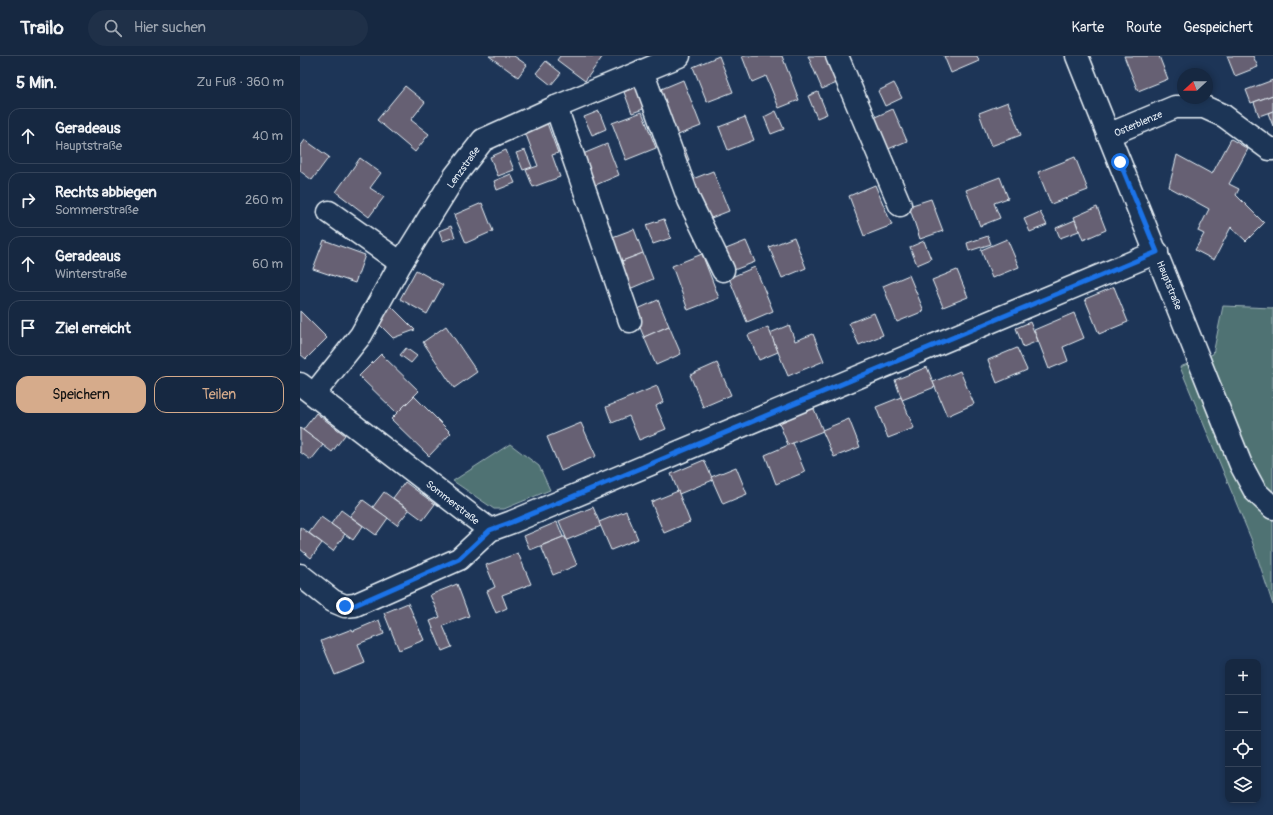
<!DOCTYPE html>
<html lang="de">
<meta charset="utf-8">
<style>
:root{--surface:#162841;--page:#1f3048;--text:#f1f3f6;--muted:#9ea6b1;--line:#35445a;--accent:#d6ab8b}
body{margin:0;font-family:Pangolin,sans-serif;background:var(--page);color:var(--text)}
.controls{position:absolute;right:12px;bottom:12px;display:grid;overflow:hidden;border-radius:8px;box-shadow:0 2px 6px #0003}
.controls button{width:36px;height:36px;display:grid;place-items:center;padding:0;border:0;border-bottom:1px solid var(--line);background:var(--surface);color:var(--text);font:20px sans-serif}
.compass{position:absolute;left:877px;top:12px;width:36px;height:36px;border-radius:50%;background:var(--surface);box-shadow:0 2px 6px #0003;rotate:249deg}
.stop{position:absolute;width:12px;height:12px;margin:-9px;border:3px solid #1a73e8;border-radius:50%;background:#fff}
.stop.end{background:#1a73e8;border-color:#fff;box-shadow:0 1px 4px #0008}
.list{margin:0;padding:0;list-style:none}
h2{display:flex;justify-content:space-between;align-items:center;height:52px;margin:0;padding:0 16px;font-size:17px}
h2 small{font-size:13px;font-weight:400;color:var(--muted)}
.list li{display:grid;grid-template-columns:26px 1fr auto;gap:12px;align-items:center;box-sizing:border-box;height:56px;margin:0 8px 8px;padding:0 8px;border:1px solid var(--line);border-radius:12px}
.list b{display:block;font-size:15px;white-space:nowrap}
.list p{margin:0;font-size:13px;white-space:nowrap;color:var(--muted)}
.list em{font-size:13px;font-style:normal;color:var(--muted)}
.actions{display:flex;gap:8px;padding:12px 16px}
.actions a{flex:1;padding:9px 0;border:1px solid var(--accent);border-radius:12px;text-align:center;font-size:14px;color:var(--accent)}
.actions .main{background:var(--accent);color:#111}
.icon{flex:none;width:22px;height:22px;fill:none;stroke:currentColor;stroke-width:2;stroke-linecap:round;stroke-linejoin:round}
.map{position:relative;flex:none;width:973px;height:759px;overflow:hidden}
header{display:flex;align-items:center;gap:24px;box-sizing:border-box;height:56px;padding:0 20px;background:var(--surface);border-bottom:1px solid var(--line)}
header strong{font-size:19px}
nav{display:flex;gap:22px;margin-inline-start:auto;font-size:14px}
.search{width:280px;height:36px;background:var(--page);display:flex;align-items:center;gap:10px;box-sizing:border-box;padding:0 14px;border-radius:22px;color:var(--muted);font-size:15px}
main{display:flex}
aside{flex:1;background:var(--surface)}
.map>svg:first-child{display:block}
.green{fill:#4f7273;stroke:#9cb2b6}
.building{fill:#666173;stroke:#e8f1f8}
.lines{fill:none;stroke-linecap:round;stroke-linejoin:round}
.minor-casing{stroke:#e8f1f8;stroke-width:25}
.minor{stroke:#1d3557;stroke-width:22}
.route{stroke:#1a73e8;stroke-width:5}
.labels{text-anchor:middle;stroke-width:3.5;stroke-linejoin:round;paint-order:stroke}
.street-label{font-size:10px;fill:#e8f1f8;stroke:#1d3557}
</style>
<header>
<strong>Trailo</strong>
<div class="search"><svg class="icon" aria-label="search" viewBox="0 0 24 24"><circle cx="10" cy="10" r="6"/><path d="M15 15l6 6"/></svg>Hier suchen</div>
<nav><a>Karte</a><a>Route</a><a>Gespeichert</a></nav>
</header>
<main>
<aside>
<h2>5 Min.<small>Zu Fuß · 360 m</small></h2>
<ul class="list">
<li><svg class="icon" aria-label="ahead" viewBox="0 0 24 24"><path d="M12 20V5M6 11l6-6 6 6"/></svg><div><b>Geradeaus</b><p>Hauptstraße</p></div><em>40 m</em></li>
<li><svg class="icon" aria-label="right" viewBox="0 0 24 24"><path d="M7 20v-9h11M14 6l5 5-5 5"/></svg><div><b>Rechts abbiegen</b><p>Sommerstraße</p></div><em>260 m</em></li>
<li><svg class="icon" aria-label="ahead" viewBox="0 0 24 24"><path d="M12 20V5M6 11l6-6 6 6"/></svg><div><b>Geradeaus</b><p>Winterstraße</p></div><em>60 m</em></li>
<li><svg class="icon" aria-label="arrive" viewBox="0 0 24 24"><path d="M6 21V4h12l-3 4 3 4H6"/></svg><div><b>Ziel erreicht</b></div></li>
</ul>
<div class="actions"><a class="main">Speichern</a><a>Teilen</a></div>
</aside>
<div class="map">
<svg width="973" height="759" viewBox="0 0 973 759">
<rect width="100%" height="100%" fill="#1d3557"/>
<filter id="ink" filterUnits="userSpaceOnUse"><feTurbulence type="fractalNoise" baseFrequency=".025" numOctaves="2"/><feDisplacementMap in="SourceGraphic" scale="8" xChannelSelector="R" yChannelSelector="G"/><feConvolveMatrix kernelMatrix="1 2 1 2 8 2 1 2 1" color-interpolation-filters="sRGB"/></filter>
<g filter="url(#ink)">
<g class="green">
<path d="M923,250L973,252V549L952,485L880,311L913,298Z"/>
<path d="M210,388L239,410L250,434L204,453H194L153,425Z"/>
</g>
<g class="building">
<path d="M189,0H214L227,9L218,21Z"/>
<path d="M260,0H303L285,25L257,4Z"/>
<path d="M419,0L433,36L407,46L393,11Z"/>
<path d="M442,0H482L499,44L479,52L466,20L452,26Z"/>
<path d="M508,0H531L542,25L522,33Z"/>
<path d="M644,0H677L679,5L651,17Z"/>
<path d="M824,0H859L868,23L838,35Z"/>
<path d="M927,0H953L958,11L935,20Z"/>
<path d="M246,5L261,17L251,29L236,17Z"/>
<path d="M383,24L401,70L378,79L359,34Z"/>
<path d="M973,24V39L951,47L946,34Z"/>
<path d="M594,27L602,42L585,50L578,35Z"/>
<path d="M341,29L349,51L332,57L324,36Z"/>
<path d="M105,30L125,46L111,64L129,78L115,96L77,64Z"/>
<path d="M518,36L527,58L517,62L508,40Z"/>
<path d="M973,39V55L959,60L954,46Z"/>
<path d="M708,46L721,79L691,90L679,57Z"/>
<path d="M593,53L607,85L579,97L566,65Z"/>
<path d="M299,55L306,73L292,79L284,61Z"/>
<path d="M476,55L484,73L471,78L464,61Z"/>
<path d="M973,55V70L968,57Z"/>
<path d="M342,56L356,92L326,104L312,67Z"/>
<path d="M445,61L454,84L428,94L419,71Z"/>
<path d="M247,67L258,97L252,99L260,121L233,131L226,114L238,110L225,76Z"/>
<path d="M931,83L948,93L929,128L939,133L936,139L964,167L946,185L931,171L914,204L895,194L904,178L898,175L909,153L869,131L877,99L912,118Z"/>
<path d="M5,84L29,101L12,124L0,115V91Z"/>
<path d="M307,88L319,119L291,131L278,100Z"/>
<path d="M384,91L389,104L381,107L376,94Z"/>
<path d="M206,94L214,114L198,120L190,101Z"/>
<path d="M225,94L232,111L223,114L216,97Z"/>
<path d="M775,101L788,134L751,148L738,116Z"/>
<path d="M60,102L81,117L70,132L84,141L69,161L36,136Z"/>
<path d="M413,115L429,155L406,164L390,124Z"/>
<path d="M211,118L215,127L197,134L194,125Z"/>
<path d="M700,121L708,142L694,147L700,162L680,170L666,134Z"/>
<path d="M575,129L592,169L564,180L549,140Z"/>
<path d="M631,143L643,175L620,183L609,150Z"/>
<path d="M182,147L193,175L166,187L154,159Z"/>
<path d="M797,151L806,174L783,184L774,161Z"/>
<path d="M740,156L747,169L730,176L724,163Z"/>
<path d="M364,163L371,182L353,188L346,169Z"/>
<path d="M775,164L779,175L760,182L756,172Z"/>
<path d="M151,170L155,181L143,185L139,175Z"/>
<path d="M334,173L343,197L317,207L307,183Z"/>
<path d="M688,180L691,188L669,195L667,187Z"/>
<path d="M494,181L506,212L482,222L469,191Z"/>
<path d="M707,183L719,211L692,222L681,194Z"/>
<path d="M24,184L65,199L55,227L13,213Z"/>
<path d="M446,185L455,206L434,214L426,193Z"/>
<path d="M624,185L631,203L617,209L610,191Z"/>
<path d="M343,197L353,223L327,234L317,207Z"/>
<path d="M402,198L419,242L388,254L372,210Z"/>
<path d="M455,211L473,255L447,266L429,222Z"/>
<path d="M116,214L143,229L127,258L100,243Z"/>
<path d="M657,214L668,241L643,251L632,224Z"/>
<path d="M609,219L624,255L597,266L583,230Z"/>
<path d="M814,231L828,266L799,278L785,243Z"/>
<path d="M358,244L369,270L344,281L333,255Z"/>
<path d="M90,249L115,274L93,282L76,265Z"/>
<path d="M0,255L27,282L6,303L0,298Z"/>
<path d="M574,257L583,279L559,289L549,267Z"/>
<path d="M774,257L784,282L763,291L768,305L749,313L734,274Z"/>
<path d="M730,266L738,285L723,291L716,272Z"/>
<path d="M489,269L495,285L513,278L524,305L488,320L470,277Z"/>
<path d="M146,270L177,316L154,332L123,286Z"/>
<path d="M369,270L381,298L356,309L344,281Z"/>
<path d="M468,271L478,296L459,304L448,279Z"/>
<path d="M106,292L117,300L111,307L100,299Z"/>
<path d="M717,292L727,314L697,327L688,304Z"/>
<path d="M81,298L119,335L97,357L59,320Z"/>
<path d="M417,307L431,339L403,351L390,319Z"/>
<path d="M627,311L635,331L602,344L595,324Z"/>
<path d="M660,315L674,348L647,360L633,326Z"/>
<path d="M357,330L363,346L356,350L366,373L339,384L329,360L312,367L306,351Z"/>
<path d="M114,340L151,377L129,400L91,363Z"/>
<path d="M601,341L614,372L588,382L576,351Z"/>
<path d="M512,348L523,375L488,389L477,362Z"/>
<path d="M16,357L45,379L32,396L3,374Z"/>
<path d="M549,363L560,391L534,401L522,374Z"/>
<path d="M281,367L296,400L261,415L247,381Z"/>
<path d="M0,372L23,389L11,404L0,396Z"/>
<path d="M493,387L505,416L476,428L465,399Z"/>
<path d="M404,404L413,424L379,438L371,418Z"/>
<path d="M436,411L447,438L423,448L411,421Z"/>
<path d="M105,426L135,448L123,464L93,442Z"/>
<path d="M378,435L390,466L364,477L351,446Z"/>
<path d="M84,436L109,454L97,469L73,451Z"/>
<path d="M63,444L88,462L76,479L50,460Z"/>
<path d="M293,451L301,470L267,484L259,465Z"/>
<path d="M41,454L63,470L53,484L31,468Z"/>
<path d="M326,455L338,483L311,494L299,466Z"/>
<path d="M21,461L45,478L33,495L9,477Z"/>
<path d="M257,466L263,481L230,494L224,480Z"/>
<path d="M0,471L22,487L11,502L0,493Z"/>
<path d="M263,481H265L277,509L253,519L241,490Z"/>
<path d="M218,497L231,528L202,539L207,552L196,557L187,535L195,531L186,509Z"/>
<path d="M157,528L169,560L143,570L152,591L142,595L130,565L140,561L130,539Z"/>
<path d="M108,547L124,584L99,594L84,557Z"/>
<path d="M79,564L84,578L58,588L65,607L35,619L21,585L52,573L53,575Z"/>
</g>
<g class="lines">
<g class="minor-casing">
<g id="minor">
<path d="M537,0L600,149"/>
<path d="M777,0L941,409L955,435L973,452"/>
<path d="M342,15L389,144L423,214"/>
<path d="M256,51L330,265"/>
<path d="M808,79L875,51H904L924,60L969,93H973"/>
<path d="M29,156L101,207"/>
<path d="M0,328L190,474"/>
<path d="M14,338L61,279L101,207L155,120L183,84L256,51L379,0"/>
<path d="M0,519L33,545L45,550L55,549L159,503L190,474L212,466L857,196"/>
</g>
</g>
<use href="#minor" class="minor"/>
</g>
</g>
<g class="lines" filter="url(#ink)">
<path class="route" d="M45,550L55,549L159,503L190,474L212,466L857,196L820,106"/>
</g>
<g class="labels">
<g class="street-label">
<text transform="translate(838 67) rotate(-23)" y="4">Osterblenze</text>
<text transform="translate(163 111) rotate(-54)" y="4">Lenzstraße</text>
<text transform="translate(870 229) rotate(68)" y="4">Hauptstraße</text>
<text transform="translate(153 446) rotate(38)" y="4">Sommerstraße</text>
</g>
</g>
</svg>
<div class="controls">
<button>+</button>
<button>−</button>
<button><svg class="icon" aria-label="locate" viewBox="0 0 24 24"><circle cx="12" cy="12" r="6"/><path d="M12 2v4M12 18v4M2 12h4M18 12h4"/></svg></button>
<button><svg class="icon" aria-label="layers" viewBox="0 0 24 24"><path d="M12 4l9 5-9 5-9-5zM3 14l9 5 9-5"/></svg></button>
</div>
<svg class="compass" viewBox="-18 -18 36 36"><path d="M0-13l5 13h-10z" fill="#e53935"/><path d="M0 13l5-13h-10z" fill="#9ea6b1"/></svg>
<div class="stop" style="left:820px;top:106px"></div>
<div class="stop end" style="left:45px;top:550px"></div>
</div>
</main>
